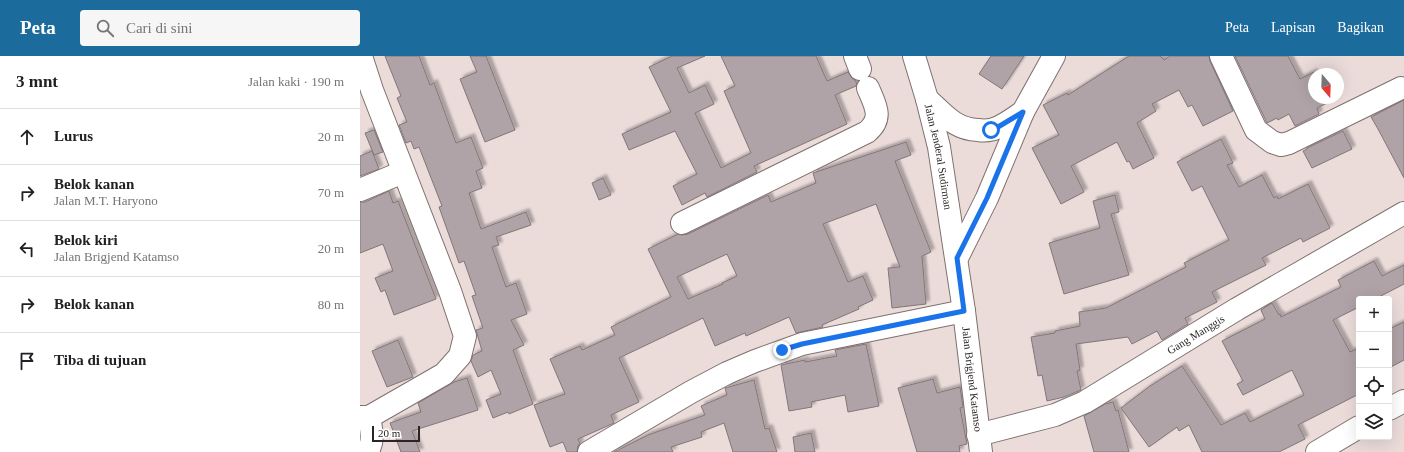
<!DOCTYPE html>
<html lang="id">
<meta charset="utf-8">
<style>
:root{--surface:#fff;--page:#f6f6f6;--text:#202124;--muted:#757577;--line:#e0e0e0;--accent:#1b6b9d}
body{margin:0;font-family:Georgia,serif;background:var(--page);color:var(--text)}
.controls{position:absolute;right:12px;bottom:12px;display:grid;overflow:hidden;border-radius:4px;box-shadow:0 4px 16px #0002}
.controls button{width:36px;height:36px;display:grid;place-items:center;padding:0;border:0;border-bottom:1px solid var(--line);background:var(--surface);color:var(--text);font:20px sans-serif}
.compass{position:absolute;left:948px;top:12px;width:36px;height:36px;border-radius:50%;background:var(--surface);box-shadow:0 4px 16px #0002;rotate:161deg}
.scale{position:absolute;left:12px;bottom:10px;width:48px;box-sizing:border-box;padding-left:4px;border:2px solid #2a2524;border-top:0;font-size:11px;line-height:14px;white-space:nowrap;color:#2a2524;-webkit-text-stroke:3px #fff;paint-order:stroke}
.stop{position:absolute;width:12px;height:12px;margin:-9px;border:3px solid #1a73e8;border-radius:50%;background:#fff}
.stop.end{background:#1a73e8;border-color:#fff;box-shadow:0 1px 4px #0008}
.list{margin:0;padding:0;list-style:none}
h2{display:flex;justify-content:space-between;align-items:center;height:52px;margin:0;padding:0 16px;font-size:17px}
h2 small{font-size:13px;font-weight:400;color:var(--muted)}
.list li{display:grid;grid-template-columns:26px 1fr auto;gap:12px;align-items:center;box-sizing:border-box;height:56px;padding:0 16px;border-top:1px solid var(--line)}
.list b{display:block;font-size:15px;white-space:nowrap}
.list p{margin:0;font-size:13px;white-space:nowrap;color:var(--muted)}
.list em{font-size:13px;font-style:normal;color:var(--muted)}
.icon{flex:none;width:22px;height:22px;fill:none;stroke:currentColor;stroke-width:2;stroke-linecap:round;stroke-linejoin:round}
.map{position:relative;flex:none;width:1044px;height:396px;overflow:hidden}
header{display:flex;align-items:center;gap:24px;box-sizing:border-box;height:56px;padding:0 20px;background:var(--accent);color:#fff}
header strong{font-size:19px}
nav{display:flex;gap:22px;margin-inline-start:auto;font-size:14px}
.search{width:280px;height:36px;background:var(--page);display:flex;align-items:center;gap:10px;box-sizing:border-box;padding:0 14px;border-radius:4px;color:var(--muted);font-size:15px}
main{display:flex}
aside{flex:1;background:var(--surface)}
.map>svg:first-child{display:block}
.building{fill:#b0a3a7;stroke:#827679;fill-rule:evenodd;filter:url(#shadow)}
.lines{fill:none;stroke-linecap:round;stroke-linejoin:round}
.minor-casing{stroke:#7e716f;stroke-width:24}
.major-casing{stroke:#7e716f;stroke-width:24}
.minor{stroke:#fff;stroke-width:22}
.major{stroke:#fff;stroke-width:22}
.route{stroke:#1a73e8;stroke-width:5}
.labels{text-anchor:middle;stroke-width:3.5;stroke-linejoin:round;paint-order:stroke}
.street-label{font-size:11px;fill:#2a2524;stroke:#fff}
</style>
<header>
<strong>Peta</strong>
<div class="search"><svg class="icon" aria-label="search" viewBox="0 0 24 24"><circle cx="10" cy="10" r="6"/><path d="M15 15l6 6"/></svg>Cari di sini</div>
<nav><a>Peta</a><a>Lapisan</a><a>Bagikan</a></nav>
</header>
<main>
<aside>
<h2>3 mnt<small>Jalan kaki · 190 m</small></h2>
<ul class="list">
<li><svg class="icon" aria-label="ahead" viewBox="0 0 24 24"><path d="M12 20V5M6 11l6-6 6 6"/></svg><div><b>Lurus</b></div><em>20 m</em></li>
<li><svg class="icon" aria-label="right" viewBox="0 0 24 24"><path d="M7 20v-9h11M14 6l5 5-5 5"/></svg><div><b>Belok kanan</b><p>Jalan M.T. Haryono</p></div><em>70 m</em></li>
<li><svg class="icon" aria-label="left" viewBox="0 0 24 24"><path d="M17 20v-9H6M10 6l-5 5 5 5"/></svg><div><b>Belok kiri</b><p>Jalan Brigjend Katamso</p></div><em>20 m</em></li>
<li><svg class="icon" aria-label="right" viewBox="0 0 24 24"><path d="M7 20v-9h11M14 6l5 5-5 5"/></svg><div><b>Belok kanan</b></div><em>80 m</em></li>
<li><svg class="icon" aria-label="arrive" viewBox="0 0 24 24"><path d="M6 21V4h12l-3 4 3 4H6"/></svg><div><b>Tiba di tujuan</b></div></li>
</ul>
</aside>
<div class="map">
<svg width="1044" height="396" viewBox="0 0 1044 396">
<defs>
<filter id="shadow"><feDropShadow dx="3.5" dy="-3.5" stdDeviation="1" flood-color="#0004"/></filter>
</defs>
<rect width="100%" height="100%" fill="#ebdcda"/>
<g class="building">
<path d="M25,0H59L70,29L74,27L96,87L111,81L123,112L116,115L122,132L109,137L121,173L166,156L171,169L136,181L139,189L132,191L146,231L156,227L167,258L151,264L164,289L153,294L173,348L149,358L148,356L133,362L126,344L141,338L131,314L118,321L111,305L113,299L122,295L116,274L123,272L112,240L116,239L104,205L99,207L79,151L82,150L59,91L54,93L51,85L46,87L39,69L47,66L37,42L41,40Z"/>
<path d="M110,0H126L155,74L125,86L100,23L117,16Z"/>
<path d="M312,0H345L317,12L329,37L345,29L354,48L335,57L361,112L391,97L364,35L375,30L361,0H456L467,25L488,16L492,22L495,24L497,28L496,30L475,39L487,68L394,110L397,116L347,141L345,137L322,149L313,130L337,118L315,75L269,94L262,78L311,56L289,11Z"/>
<path d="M631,0H664L642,33L619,18Z"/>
<path d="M769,0H800L804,4L810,0H849L850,5L873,55L843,70L832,49L828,51L819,34L792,48L796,55L777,67L794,102L773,113L769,105L767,106L757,86L711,110L724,136L701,148L672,92L699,79L683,49L707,37L708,39Z"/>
<path d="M875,0H928L940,23L954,16V42H977L957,52L959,58L935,70L929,58L918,64L917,62L907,67Z"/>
<path d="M1044,44V122L1018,73L1011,61Z"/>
<path d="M14,74L23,96L14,99L5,77Z"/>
<path d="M983,75L992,93L952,112L943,95L947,93V92Z"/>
<path d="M861,83L873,107L867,109L879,131L902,119L914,142L917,140L918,143L948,128L970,172L943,186L941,182L902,202L906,209L852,236L857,246L825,262L828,268L802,284L797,275L772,288L768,281L716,288L720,314L717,315L721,334L704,341L687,345L682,319L678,320L671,281L695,277V275L720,270L719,256L746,252L826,211L824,207L869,184L842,130L832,135L817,106Z"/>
<path d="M546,86L551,99L535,105L571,196L562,200L566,248L532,252L528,212L540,211L516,148L463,168L488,226L503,220L513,244L498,251L499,253L462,269L463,271L436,277L429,261L386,280L385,277L355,290L343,262L259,302L279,346L251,359L254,367L218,383L220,387L218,390L217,396H207L203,386L190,391L174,349L205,338L190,303L220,290L222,294L255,279L251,271L311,241L288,193L318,178L322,179L328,178L408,139L411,146L456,127L453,117ZM367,198L377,220L362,227L363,228L328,243L317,221Z"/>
<path d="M12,95L19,113L0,120V100Z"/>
<path d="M243,122L251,139L239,144L232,127Z"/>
<path d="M29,135L33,147L38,145L76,243L34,259L25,234L21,236L15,222L33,215L23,188L0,197V146H5Z"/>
<path d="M755,139L759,156L751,158L769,219L704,238L689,187L740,172L733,145Z"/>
<path d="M1014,205L1022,220L1044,209V228L1015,243H999V251L973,264L990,296L999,292V338L938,369L945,383L919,396H842L829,369L819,375L817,371L789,391L761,352L790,330L822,310L861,369L885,357L890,366L944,339L932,314L883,339L877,328L883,325L862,285L905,263L901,254L912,247L919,259L920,258L921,261L981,231L978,224Z"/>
<path d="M1044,266V304L1029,312V273Z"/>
<path d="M38,284L53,321L27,331L12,295Z"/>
<path d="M506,288L519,350L488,356L485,339L451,346L452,351L429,355L421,309L445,304V306L477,300L475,294Z"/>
<path d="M107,322L118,354L52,375L60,396H41L30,367L61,356L58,347L94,326Z"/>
<path d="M573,323L577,337L600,331L603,351L600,352L607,388L599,390L600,396H557L538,332Z"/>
<path d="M394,324L405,373L409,372L417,396H373L364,367L341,376L342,381L311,391L313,396H254L288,379L345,359L341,350L367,339L365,332Z"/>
<path d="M753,346L756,355L758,354L769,396H734L724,360L745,348Z"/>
<path d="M451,377L455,396H435L433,381Z"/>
</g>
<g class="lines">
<g class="minor-casing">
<g id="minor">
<path d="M495,0L500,13"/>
<path d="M861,0L896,74L912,86L921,89L929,87L1041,32"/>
<path d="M0,134L43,116"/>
<path d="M322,167L507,76C524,62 515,49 508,32"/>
<path d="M1029,353L1044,345"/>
<path d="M0,361H9L84,318L100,300L105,280L90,235L12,34L1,0"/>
<path id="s1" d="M618,379L695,359L725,346L877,253L1044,157"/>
<path d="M7,396C15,385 11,373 9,361"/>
<path d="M229,396L331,336L367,317L395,305L442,288L604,255"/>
<path d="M957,396L999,371"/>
</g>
</g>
<g class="major-casing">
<g id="major">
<path id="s2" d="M554,0L567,43L579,91L604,255L621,396"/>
<path d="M567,43C584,58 594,73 618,74C625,75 633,74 639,71C648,67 655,61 663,56"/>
<path d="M597,202L627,142L663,56L694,0"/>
</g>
</g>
<use href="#minor" class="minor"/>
<use href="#major" class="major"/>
</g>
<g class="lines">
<path class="route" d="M422,294L442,288L604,255L597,202L627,142L663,56L638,71L631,74"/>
</g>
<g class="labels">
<g class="street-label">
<text dy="4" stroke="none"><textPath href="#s2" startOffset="104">Jalan Jenderal Sudirman</textPath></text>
<text dy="4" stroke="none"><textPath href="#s1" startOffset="242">Gang Manggis</textPath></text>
<text dy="4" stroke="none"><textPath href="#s2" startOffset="329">Jalan Brigjend Katamso</textPath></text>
</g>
</g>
</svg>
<div class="controls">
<button>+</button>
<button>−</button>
<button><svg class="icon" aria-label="locate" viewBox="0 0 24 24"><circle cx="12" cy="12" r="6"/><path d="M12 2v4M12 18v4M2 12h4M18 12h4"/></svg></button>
<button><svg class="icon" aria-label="layers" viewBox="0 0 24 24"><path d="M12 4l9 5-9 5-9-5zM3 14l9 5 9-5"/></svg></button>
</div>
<svg class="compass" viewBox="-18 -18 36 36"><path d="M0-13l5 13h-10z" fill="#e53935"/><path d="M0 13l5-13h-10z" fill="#757577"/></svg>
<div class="scale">20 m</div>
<div class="stop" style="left:631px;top:74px"></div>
<div class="stop end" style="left:422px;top:294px"></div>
</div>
</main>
